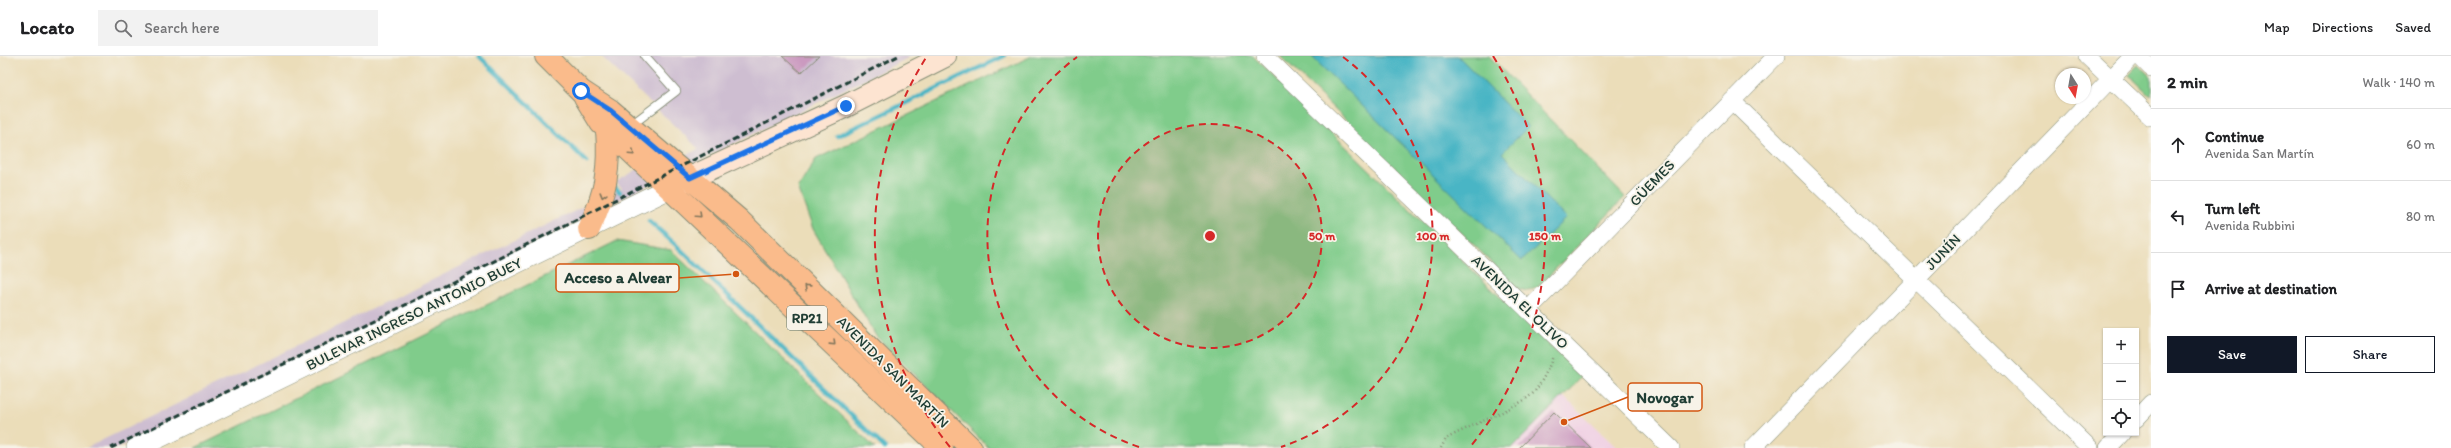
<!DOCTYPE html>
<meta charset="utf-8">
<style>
:root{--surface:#fff;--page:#f2f2f2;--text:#202124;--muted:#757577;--line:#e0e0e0;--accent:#111827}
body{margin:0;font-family:Itim,sans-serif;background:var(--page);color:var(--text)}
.controls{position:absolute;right:12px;bottom:12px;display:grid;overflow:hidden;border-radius:0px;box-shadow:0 1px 3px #0004}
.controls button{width:36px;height:36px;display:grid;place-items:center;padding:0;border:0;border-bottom:1px solid var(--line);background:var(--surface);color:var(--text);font:20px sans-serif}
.compass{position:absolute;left:2055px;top:12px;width:36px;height:36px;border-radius:50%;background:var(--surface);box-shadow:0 1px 3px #0004;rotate:169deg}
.stop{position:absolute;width:12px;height:12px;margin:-9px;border:3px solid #1a73e8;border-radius:50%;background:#fff}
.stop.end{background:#1a73e8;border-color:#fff;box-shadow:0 1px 4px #0008}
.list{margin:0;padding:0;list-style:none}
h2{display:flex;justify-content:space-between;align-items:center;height:52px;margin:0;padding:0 16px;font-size:17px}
h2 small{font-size:13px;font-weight:400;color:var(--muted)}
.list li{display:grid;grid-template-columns:26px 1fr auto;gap:12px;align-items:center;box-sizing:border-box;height:72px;padding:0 16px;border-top:1px solid var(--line)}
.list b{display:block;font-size:15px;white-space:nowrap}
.list p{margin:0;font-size:13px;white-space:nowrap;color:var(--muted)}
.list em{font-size:13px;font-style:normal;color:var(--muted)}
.actions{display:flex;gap:8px;padding:12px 16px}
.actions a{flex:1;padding:9px 0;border:1px solid var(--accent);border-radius:0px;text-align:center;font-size:14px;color:var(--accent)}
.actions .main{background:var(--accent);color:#fff}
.icon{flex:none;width:22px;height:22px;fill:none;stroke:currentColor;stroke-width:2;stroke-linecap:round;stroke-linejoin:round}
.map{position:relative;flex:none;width:2151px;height:392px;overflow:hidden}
header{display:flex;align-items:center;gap:24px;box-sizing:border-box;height:56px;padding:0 20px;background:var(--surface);border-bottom:1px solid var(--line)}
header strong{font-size:19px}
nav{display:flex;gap:22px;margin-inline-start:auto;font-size:14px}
.search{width:280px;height:36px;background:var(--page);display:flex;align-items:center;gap:10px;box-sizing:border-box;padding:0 14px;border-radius:0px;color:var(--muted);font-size:15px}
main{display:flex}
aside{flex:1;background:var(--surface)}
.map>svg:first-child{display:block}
.built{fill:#f0d0e4}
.industrial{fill:#cebed1}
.green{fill:#80cc8b;stroke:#508460}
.water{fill:#49b5c5;stroke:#34797c}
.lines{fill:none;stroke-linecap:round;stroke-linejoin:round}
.stream{stroke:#49b5c5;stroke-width:4.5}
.building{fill:#cb9ac0}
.service-casing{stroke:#858d76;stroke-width:10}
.minor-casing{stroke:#858d76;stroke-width:18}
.tertiary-casing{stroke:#858d76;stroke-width:22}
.secondary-casing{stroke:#858d76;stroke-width:24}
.primary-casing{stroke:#858d76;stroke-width:24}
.path{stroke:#858d76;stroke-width:2.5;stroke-dasharray:1 3;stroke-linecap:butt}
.service{stroke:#fff;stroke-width:8}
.minor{stroke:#fff;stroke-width:17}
.tertiary{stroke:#fff;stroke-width:21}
.secondary{stroke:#fde4d1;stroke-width:22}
.primary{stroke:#fabb8b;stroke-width:22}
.rail{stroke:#1f3d34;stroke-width:3;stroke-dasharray:6 3;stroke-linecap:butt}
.oneway{stroke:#82765b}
.route{stroke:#1a73e8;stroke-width:5}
.ring{fill:none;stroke:#d62828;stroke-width:2;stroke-dasharray:7 5}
.labels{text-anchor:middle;stroke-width:3.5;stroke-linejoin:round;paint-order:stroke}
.shield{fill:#f7f3e8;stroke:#60746a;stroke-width:1}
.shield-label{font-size:14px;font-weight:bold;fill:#1f3d34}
.street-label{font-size:15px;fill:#1f3d34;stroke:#f7f3e8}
.centre{fill:#d62828;stroke:#f7f3e8;stroke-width:2}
.ring-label{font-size:12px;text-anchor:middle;font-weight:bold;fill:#d62828;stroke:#f7f3e8;stroke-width:3.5;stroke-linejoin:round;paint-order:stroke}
.leader{fill:none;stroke:#d45610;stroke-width:1.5}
.callout-dot{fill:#d45610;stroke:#f7f3e8;stroke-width:1.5}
.callout{fill:#f7f3e8;stroke:#d45610;stroke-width:1.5}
.callout-label{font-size:16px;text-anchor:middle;font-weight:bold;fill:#1f3d34}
</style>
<header>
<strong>Locato</strong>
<div class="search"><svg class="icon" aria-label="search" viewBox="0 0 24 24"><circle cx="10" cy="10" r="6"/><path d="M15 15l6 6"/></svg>Search here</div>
<nav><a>Map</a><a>Directions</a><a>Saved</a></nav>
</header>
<main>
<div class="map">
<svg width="2151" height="392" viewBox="0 0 2151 392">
<rect width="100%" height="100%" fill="#f7f3e8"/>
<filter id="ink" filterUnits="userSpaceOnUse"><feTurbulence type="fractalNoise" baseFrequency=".025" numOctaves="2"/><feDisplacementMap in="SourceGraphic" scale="8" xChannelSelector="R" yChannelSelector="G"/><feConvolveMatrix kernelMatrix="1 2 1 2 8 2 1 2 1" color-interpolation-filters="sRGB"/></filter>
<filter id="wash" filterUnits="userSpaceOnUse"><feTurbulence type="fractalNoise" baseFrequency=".012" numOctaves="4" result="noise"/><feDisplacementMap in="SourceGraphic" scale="16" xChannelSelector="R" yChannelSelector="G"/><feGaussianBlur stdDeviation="0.9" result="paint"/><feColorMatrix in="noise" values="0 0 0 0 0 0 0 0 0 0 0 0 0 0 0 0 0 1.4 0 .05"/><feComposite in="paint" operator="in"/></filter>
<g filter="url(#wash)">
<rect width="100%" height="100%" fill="#ebddb9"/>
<path class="built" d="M1563,340L1617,392H1512Z"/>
<g class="industrial">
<path d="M601,0H912L689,110L682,101L699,93Z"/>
<path d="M638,113L653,126L529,192L118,392H86L622,132L616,126Z"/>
</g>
<g class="green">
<path d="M1032,0H1253L1582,321L1512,392H989L876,280L813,173L798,132L816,103Z"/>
<path d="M1280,0H1489L1625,141L1538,231L1528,235L1519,233Z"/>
<path d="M2139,9L2151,20V40L2129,19Z"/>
<path d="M617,185L671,194L875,392H195Z"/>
</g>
<path class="water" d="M1311,0H1458L1528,71L1502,97L1566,162L1522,205Z"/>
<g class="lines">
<g class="stream">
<path d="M479,0L587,106"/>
<path d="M837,80L1004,0"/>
<path d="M615,131L620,136"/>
<path d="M649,165L676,189L885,392"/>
</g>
</g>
<g id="blocks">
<g class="building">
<path d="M782,0H819L801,17Z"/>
<path d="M1554,356L1591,392H1519Z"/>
</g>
</g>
</g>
<g filter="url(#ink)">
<use href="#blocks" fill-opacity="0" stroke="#858d76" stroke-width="1"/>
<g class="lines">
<g class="service-casing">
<path id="service" d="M630,70L676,35L645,0"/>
</g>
<g class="minor-casing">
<g id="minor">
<path d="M1265,0L1671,392"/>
<path d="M2087,0L2151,61"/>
<path d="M2139,0L2151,12"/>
<path d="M1732,45L2090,392"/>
<path d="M1528,254L1776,0"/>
<path d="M2136,363L2151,347"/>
<path d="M1753,392L2133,0"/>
<path d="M2108,392L2122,377"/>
</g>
</g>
<g class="tertiary-casing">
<path id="tertiary" d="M137,392L684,125"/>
</g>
<g class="secondary-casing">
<path id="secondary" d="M690,122L846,50L945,0"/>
</g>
<g class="primary-casing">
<g id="primary">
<path d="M546,0L581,35L610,54L739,164L971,392"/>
<path d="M585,41L601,67L942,392"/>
<path d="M589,173C606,137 610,112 607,73"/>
</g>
</g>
<path class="path" d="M1441,392L1446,383C1467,370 1522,351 1535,335C1543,324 1549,312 1553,300"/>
<use href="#service" class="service"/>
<use href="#minor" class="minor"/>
<use href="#tertiary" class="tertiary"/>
<use href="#secondary" class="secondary"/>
<use href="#primary" class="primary"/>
<path class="rail" d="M111,392L463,221L898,0"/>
</g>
<defs><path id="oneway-chevron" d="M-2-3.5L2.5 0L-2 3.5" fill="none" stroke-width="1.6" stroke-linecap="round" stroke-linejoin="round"/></defs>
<g class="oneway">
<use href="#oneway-chevron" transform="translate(632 97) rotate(43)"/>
<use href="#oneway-chevron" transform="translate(603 139) rotate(106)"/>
<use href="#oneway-chevron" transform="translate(699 159) rotate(43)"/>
<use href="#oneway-chevron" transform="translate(807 231) rotate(-136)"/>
<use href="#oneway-chevron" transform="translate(833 287) rotate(44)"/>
</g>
</g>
<g class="lines" filter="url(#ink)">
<path class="route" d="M581,35L610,54L690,122L846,50"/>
</g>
<circle cx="1210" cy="180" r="112" fill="#d62828" fill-opacity=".12"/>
<g class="ring">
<circle cx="1210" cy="180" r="112"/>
<path d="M1139 391A223 223 0 0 1 1077 1M1343 1A223 223 0 0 1 1281 391"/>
<path d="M950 391A335 335 0 0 1 927 0M1493 0A335 335 0 0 1 1470 391"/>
</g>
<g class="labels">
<rect class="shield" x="787" y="250" width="40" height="24" rx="3"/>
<g class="shield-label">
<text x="807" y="267">RP21</text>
</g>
<g class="street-label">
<text transform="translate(1652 127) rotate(-46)" y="5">GÜEMES</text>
<text transform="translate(1943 196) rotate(-46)" y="5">JUNÍN</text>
<text transform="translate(1520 246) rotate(44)" y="5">AVENIDA EL OLIVO</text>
<text transform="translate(414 258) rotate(-26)" y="5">BULEVAR INGRESO ANTONIO BUEY</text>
<text transform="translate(893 316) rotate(45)" y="5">AVENIDA SAN MARTÍN</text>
</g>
</g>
<circle cx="1210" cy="180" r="6" class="centre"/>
<g class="ring-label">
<text x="1322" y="184">50 m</text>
<text x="1433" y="184">100 m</text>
<text x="1545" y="184">150 m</text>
</g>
<path class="leader" d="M736 218L679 222M1564 366L1628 341"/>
<g class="callout-dot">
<circle cx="736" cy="218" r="4"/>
<circle cx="1564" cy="366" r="4"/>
</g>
<g class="callout">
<rect x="556" y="208" width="123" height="28" rx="4"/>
<rect x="1628" y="327" width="74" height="28" rx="4"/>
</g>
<g class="callout-label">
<text x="618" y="227">Acceso a Alvear</text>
<text x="1665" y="347">Novogar</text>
</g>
</svg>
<div class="controls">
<button>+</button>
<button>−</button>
<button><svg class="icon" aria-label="locate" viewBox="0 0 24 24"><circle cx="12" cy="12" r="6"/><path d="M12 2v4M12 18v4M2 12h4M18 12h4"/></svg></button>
</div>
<svg class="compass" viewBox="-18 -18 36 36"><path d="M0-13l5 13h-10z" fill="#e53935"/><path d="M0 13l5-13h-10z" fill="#757577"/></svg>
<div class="stop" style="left:581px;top:35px"></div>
<div class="stop end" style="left:846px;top:50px"></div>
</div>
<aside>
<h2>2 min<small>Walk · 140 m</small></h2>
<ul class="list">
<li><svg class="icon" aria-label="ahead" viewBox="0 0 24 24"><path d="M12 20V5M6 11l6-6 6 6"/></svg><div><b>Continue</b><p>Avenida San Martín</p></div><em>60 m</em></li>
<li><svg class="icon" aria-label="left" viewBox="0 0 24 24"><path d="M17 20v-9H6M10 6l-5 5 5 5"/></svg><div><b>Turn left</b><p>Avenida Rubbini</p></div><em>80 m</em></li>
<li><svg class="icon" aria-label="arrive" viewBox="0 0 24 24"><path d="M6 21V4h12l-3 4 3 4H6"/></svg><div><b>Arrive at destination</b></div></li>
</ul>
<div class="actions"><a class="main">Save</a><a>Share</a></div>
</aside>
</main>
